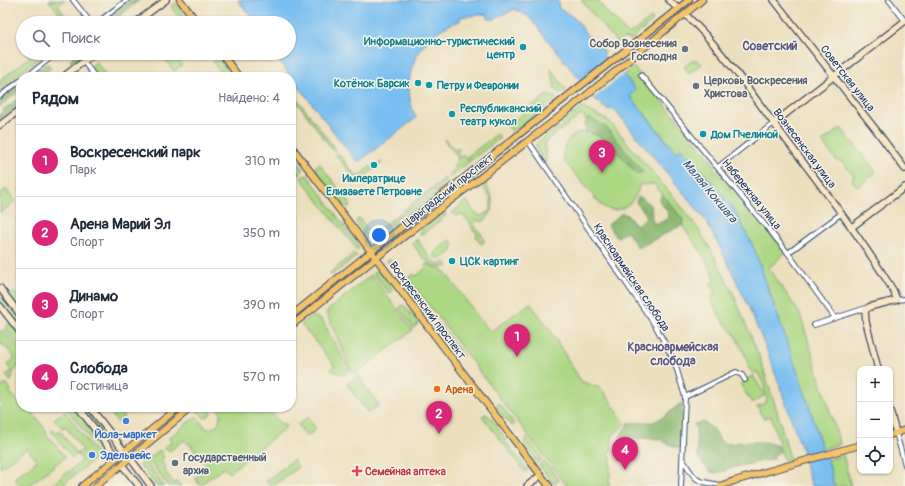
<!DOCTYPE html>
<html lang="ru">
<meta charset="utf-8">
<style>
:root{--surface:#fff;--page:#f2f2f3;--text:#1f2937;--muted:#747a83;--line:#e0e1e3;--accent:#db2777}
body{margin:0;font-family:Pangolin,sans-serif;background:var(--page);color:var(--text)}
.controls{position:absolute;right:12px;bottom:12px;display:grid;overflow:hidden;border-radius:8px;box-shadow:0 1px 3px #0004}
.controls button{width:36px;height:36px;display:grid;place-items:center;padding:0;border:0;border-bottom:1px solid var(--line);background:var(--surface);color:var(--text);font:20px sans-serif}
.you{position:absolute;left:379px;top:235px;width:14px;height:14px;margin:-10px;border:3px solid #fff;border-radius:50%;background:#1a73e8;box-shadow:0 0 0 6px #1a73e833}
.badge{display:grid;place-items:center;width:26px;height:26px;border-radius:50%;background:var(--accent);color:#fff;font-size:13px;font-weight:700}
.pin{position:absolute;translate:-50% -33px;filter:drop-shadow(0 1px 2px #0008)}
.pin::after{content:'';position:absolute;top:21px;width:14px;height:12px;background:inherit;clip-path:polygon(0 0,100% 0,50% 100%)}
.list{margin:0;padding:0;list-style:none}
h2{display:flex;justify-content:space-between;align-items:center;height:52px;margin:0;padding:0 16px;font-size:17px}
h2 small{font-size:13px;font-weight:400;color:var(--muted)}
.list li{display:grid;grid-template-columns:26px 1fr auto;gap:12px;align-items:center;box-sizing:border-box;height:72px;padding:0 16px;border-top:1px solid var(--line)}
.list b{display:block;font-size:15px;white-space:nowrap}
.list p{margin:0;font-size:13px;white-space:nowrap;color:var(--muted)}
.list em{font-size:13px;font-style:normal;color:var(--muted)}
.icon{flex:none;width:22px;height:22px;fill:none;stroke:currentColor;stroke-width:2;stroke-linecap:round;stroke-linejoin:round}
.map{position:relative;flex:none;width:905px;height:486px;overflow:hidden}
.search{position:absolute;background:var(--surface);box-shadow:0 1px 3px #0004;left:16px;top:16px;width:280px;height:44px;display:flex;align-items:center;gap:10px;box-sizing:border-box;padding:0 14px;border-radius:22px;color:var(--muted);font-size:15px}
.panel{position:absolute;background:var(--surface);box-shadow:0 1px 3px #0004;left:16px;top:72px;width:280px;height:340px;border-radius:16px}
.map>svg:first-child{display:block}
.green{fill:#acd783;stroke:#648370}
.forest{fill:#89b871;stroke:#527468}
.water{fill:#7abff1;stroke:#4a77a8}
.pier{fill:#ecdfbd}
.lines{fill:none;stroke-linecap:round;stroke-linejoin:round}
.street-casing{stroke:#3a496c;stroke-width:6}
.secondary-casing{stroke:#3a496c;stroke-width:8}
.primary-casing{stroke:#3a496c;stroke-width:8}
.street{stroke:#fff;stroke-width:4}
.secondary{stroke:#f9e7c3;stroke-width:5.5}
.primary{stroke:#f1c36a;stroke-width:6}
.culture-dot{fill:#0f9aa8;stroke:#f7f3e8;stroke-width:1.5}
.worship-dot{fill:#6b7280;stroke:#f7f3e8;stroke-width:1.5}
.food-dot{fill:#e8710a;stroke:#f7f3e8;stroke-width:1.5}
.shop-dot{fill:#3f7fe0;stroke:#f7f3e8;stroke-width:1.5}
.service-dot{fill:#5c6f8a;stroke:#f7f3e8;stroke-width:1.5}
.health-dot{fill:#e0444e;stroke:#f7f3e8;stroke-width:1.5}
.labels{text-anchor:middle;stroke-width:3;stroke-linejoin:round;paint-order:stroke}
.culture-label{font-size:11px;font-weight:bold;fill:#0d838f;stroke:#f7f3e8;text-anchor:start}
.worship-label{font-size:11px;font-weight:bold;fill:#5b616d;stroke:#f7f3e8;text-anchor:end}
.street-label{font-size:11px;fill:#1b2f5e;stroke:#f7f3e8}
.food-label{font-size:11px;font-weight:bold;fill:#c56008;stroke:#f7f3e8;text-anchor:start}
.shop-label{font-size:11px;font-weight:bold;fill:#366cbe;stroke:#f7f3e8}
.service-label{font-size:11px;font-weight:bold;fill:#4e5e75;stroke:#f7f3e8;text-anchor:start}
.health-label{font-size:11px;font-weight:bold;fill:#be3a42;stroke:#f7f3e8;text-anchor:start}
.neighbourhood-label{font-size:12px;font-weight:bold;fill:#5a5881;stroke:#f7f3e8}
.water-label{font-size:12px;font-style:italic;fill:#335383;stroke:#f7f3e8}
</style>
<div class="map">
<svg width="905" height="486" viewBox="0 0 905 486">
<rect width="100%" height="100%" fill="#f7f3e8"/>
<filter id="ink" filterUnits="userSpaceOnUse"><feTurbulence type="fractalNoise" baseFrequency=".025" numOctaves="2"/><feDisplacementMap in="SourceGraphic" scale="8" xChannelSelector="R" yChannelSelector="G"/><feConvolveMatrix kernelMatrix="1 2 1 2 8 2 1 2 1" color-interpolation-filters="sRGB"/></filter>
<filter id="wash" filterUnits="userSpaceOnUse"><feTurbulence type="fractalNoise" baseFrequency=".012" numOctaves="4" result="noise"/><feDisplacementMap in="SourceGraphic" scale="16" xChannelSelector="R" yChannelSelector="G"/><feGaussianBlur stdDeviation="0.9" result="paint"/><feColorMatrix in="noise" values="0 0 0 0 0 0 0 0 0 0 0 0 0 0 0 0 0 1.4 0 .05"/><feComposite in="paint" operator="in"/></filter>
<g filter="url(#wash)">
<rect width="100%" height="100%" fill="#ecdfbd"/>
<g class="green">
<path d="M49,0H65L58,6L64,14L65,23H57L55,20L61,16Z"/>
<path d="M581,0H597L611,17H612L628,34H630L651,18L653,21L630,40L624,38L618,44Z"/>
<path d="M175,3L177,4L186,18L182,21L171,7Z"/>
<path d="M27,53H38L41,56L0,87V80L30,57Z"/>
<path d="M160,53H172L182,65L174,71Z"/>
<path d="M42,58L41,64L23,77H21V79L0,94V90Z"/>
<path d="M216,60L220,61L233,77H224L213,62Z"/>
<path d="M691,61H699L702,64L689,74L684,67Z"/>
<path d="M96,62L107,77H99L91,66Z"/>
<path d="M634,67L716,166L714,169L721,177L723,175L786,252L769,268L800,314L840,444L822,449L808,402L754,248L732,206L687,154L681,149L676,152L630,96L636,90L624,75Z"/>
<path d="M551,69L566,90L561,95L555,88Z"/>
<path d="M291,91L336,150L334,152L291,94Z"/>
<path d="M547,95L557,98L515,130L512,131L505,124L511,120L513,121Z"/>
<path d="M583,107L585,109L609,121L682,207L699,230L710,248L733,293L759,356L777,411L790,459L784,460L771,416L763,418L757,406L764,404L767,400L764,386L757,371L754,374L748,367L747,359L735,335L721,319L710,298L715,295L710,285L716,280L703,255L682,225L683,220L654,184L639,185C637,203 616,218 601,205L564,161C562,153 564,144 570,138C593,117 622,157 636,173L589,118L586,120L582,114L564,128L562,125L563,122Z"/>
<path d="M558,126L562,129C556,134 544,139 545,148C545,153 547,156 546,161L544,162L537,151L536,144Z"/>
<path d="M841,128L876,172L858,187L852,180L854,176L842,162L837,161L822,142Z"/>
<path d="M497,134L500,138L470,161L467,157Z"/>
<path d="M445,139L455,150L458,148L460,150L456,153L459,157L464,155L469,162L450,177L448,175L454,168L458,157L444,140Z"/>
<path d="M291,153L303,169V171L299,175L291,164Z"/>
<path d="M338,153L357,177L371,166L373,168L381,162L382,163L358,182L336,155Z"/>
<path d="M319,163L351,205L348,208L339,200L316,170V166Z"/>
<path d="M305,175L308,176C326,199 341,223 359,246V248L357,250L301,178Z"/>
<path d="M445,178L446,180L376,235L374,233Z"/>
<path d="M448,182V187L380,240L377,237Z"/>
<path d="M486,183C491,197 498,203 488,216C486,219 487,220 483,221C479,222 478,219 474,222C475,230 484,233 484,242L481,244L477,238L476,231L473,230C470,222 467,218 460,214L457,216L452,213L466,200L475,213L481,216L491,210V199L482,186Z"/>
<path d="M6,189L15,201L0,213V194Z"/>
<path d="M441,213L447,215L421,235L420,232L422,228Z"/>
<path d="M359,218L372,235L368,239L362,232L356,221Z"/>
<path d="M417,239L431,260L440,264L445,262L448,266C431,272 421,255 412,243Z"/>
<path d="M450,240L453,244L452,251C446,256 442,261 434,257V254L435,252Z"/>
<path d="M354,253L357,256L332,275L329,274Z"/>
<path d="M390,259L428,309L425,311L421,310L411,292L388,263L387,261Z"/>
<path d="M427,264L444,271L490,332L530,303L550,330L581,381L602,389L625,423L612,437L611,451L608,453L611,457L609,486H567L408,278L414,274L416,276L426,268L425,266Z"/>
<path d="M378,269L387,281L393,291L389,294L373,273Z"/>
<path d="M371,275L413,330L355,374L352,371L326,312Z"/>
<path d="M14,292L21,300V313L9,297Z"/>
<path d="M0,293L21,320V328L0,301Z"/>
<path d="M403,305L418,321V324L414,328L399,308Z"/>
<path d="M314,316L322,320L350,370L343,375L331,370L334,365L301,324L310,317Z"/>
<path d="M10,322L21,336V349L5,328Z"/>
<path d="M438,323L456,347L455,348L457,347L463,356L461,357L436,325Z"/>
<path d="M2,331H4C8,337 19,348 21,354C25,365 10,370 12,380L10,381L6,375L12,371L7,365L13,360L14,357L4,345L0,344V332Z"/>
<path d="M753,375L765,395L752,403L740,384Z"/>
<path d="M357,376L360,377L362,379V382L379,405L368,413L347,384Z"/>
<path d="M6,384L11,389L10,392L21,405V407H28L46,430V433L65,457L28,486H20L16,481L15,477L37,461L27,448L0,468V388Z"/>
<path d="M499,403L515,424L512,426L497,409V404Z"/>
<path d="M70,407H75L85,420L86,424L106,451L102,454L67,409Z"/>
<path d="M81,407H87L115,443L111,446Z"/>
<path d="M106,407H119L125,415L122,417L123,419L121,421L123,423L120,425Z"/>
<path d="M197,407H209L211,412L210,415L204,418L197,410Z"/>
<path d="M214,407H270L269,409L281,424H284L286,427L229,473L224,468L200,485L195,478L198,475L208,468L189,443L188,444L184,440L171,450H166L164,447L172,442L169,438L196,416L206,428L209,429C216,427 220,423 220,416L222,415L217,408L215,409Z"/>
<path d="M65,411L98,456L61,486H50L82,461L77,454L72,458L51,431L53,430L56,433L59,430L77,454L83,450L65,426L62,428L54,419Z"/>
<path d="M487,414L496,424L506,441L528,470L525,472L482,416Z"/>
<path d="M308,417L316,429L307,437L298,425Z"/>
<path d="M527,438L542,459L537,463L524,441Z"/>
<path d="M160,450L163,455L164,458L161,461L165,467L163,469L174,483L177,481L181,486H168L148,459Z"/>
<path d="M843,455L851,486H834L828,460Z"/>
<path d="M144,460L164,486H156L139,464Z"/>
<path d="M293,460L298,467L273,486H270L266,481Z"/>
<path d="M544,461L559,480L554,484L539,465Z"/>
</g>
<g class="forest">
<path d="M131,0H139L114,21L112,20L108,23H102Z"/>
<path d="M79,53H90L71,67V59Z"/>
<path d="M47,63L51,68L40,77H29Z"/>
<path d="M21,83V87L18,90V91L0,107V99Z"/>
<path d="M21,98V104L0,120V114L3,112V110L16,100L17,101Z"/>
<path d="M589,118L606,127L643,172L640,173H636C623,158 606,134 586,132L585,124Z"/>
<path d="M662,194L683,220L682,225L638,248L627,231L618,237L615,236L608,225L622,213L627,215L636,225L646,218V214L636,202L638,197L642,198L651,206L652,221L657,224C677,216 666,212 659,200Z"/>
<path d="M681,403L683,428L681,449L668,444L659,439L620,437L628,423L653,422L665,416Z"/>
<path d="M703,422L714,429L718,437L722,443L732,444L739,442H765L778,446L780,452L773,455L774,459L739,466L717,473L709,471L698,458L696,431L694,424Z"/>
</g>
<path class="water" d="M238,0H556L559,2L558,8C563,11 569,14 574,18C584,26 588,45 602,48L604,52L603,55L624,75L636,90L630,96L675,152L681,149L687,154L732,206L754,248L808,402L822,449L828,460L834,486H812L806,467L804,455L768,353L746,301L717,241L704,218L615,110L606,109L595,99L529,17L515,9C509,13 501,14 495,19H488V14L460,17V21C425,31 404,64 410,100C411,106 414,112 416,118L360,161H356L273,53H289V23H256Z"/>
<path class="pier" d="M609,58L625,73L593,99L579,82Z"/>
</g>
<g filter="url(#ink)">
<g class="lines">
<g class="street-casing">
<g id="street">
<path d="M73,0L91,23"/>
<path d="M889,0L905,21"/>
<path d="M97,23L127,0"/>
<path d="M84,62L95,77"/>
<path d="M641,75L788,253L835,318"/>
<path d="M26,77L57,53"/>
<path d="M0,96L21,80"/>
<path d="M528,141L655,325L670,353L677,370L685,397L681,486"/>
<path d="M718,167L774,123"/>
<path d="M788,253L842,213"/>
<path d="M897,300L905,299"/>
<path d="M814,325L869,307"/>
<path d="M685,397L736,372L742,375L745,380"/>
<path d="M896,433L905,465"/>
<path d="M683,460C697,483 696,481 721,485"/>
</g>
</g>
<g class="secondary-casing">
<g id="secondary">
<path d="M669,0L678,9"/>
<path d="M774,0L876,130L905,169"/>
<path d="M685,14C719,46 747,87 775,125C816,179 857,232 893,290L897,300L869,307L865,311L866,322L878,369"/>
<path d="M135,23L166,0"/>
<path d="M63,77L95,53"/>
<path d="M774,123L905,21"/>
<path d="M0,125L21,109"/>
<path d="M852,227L905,187"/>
<path d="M0,288L21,316"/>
<path d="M0,306L21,333"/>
<path d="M78,407L117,458"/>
<path d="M90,407L124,451"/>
<path d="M890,411L896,433"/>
<path d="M130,458L151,486"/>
<path d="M122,465L139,486"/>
<path d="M527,486L541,475"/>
</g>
</g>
<g class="primary-casing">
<g id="primary">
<path d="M180,0L198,23"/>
<path d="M221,53L239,77"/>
<path d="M291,146L549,486"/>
<path d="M291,316C423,209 557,105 689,0"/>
<path d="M291,326L376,258L572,107L702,0"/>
<path d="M890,435L905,430"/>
<path d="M82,486L179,407"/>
<path d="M96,486L192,407"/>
<path d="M720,486L734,481L860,445"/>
</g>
</g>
<use href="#street" class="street"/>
<use href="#secondary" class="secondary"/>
<use href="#primary" class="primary"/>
</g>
</g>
<g class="culture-dot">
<circle cx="523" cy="47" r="4"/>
<circle cx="418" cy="83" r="4"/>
<circle cx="429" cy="85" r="4"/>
<circle cx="452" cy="114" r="4"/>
<circle cx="703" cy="134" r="4"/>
<circle cx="374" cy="165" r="4"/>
<circle cx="452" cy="261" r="4"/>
</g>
<g class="worship-dot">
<circle cx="685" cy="49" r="4"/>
<circle cx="696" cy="86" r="4"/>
</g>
<circle class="food-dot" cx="437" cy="389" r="4"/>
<g class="shop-dot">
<circle cx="126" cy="421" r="4"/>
<circle cx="92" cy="455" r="4"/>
</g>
<circle class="service-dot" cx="175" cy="463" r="4"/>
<path class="health-dot" d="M355 465h4v4h4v4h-4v4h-4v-4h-4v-4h4z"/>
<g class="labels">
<g class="culture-label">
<text x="515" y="45" text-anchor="end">Информационно-туристический<tspan x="515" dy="13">центр</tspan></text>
<text x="410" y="87" text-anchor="end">Котёнок Барсик</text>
<text x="437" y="89">Петру и Февронии</text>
<text x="460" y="112">Республиканский<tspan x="460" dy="13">театр кукол</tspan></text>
<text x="711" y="138">Дом Пчелиной</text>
<text x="374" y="182" text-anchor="middle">Императрице<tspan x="374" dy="13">Елизавете Петровне</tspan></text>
<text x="460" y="265">ЦСК картинг</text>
</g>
<g class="worship-label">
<text x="677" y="47">Собор Вознесения<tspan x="677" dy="13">Господня</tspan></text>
<text x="704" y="84" text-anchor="start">Церковь Воскресения<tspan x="704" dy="13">Христова</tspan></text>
</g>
<g class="street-label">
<text transform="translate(848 78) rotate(52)" y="4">Советская улица</text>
<text transform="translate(805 148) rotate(53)" y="4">Вознесенская улица</text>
<text transform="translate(448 190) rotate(-38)" y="4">Царьградский проспект</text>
<text transform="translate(752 194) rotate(51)" y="4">Набережная улица</text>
<text transform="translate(632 277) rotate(56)" y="4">Красноармейская слобода</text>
<text transform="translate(428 310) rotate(53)" y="4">Воскресенский проспект</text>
</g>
<g class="food-label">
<text x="445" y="393">Арена</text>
</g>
<g class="shop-label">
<text x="126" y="438">Йола-маркет</text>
<text x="100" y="459" text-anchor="start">Эдельвейс</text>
</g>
<g class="service-label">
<text x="183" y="461">Государственный<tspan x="183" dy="13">архив</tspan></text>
</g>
<g class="health-label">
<text x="365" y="475">Семейная аптека</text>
</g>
<g class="neighbourhood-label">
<text x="770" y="50">Советский</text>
<text x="673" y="351">Красноармейская<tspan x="673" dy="14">слобода</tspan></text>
</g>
<g class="water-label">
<text transform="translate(710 191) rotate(50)" y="4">Малая Кокшага</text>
</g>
</g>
</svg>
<div class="controls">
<button>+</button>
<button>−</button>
<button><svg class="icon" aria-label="locate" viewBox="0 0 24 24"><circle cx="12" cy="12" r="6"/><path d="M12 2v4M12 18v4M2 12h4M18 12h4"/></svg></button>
</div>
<div class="you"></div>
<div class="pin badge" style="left:517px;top:357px">1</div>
<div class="pin badge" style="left:439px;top:434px">2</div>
<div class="pin badge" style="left:602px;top:173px">3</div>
<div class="pin badge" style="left:625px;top:470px">4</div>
<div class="search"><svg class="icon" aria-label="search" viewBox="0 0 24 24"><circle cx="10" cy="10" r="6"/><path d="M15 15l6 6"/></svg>Поиск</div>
<section class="panel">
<h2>Рядом<small>Найдено: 4</small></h2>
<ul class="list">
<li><span class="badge">1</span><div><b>Воскресенский парк</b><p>Парк</p></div><em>310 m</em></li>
<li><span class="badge">2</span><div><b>Арена Марий Эл</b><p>Спорт</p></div><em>350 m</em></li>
<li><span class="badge">3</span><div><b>Динамо</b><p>Спорт</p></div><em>390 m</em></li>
<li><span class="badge">4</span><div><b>Слобода</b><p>Гостиница</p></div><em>570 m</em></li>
</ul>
</section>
</div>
